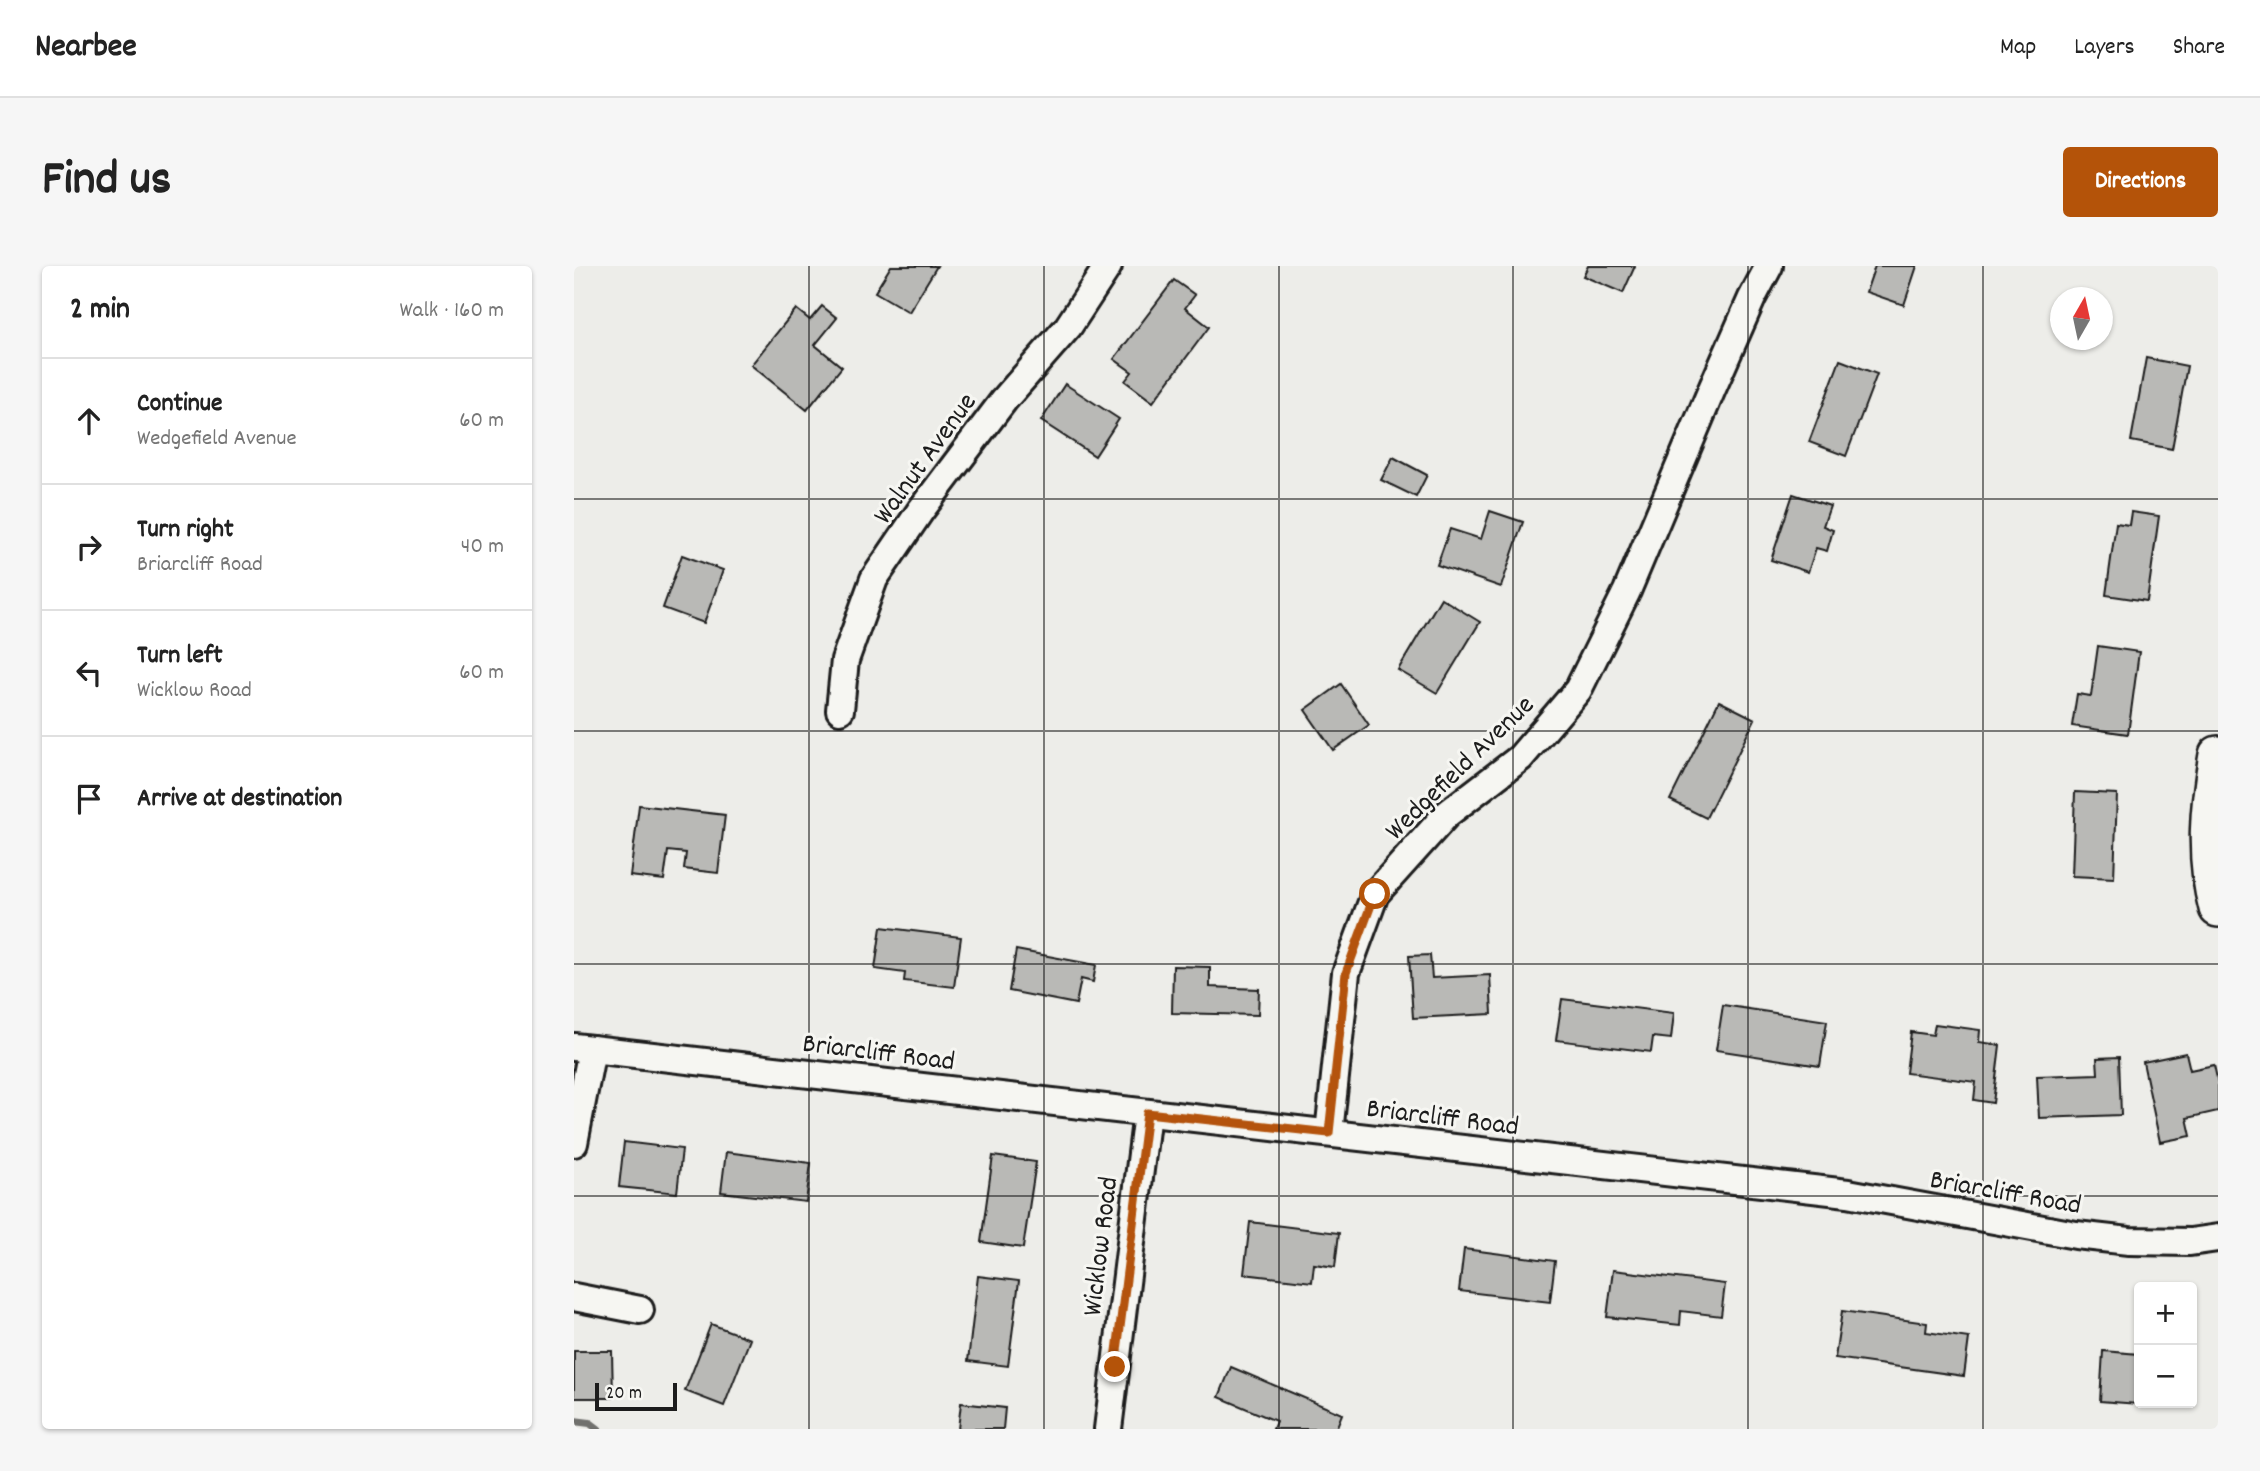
<!DOCTYPE html>
<meta charset="utf-8">
<style>
:root{--surface:#fff;--page:#f6f6f6;--text:#222;--muted:#767676;--line:#e0e0e0;--accent:#b45309}
body{margin:0;font-family:Dekko,sans-serif;background:var(--page);color:var(--text)}
.controls{position:absolute;right:21px;bottom:21px;display:grid;overflow:hidden;border-radius:7px;box-shadow:0 2px 5px #0004}
.controls button{width:63px;height:63px;display:grid;place-items:center;padding:0;border:0;border-bottom:2px solid var(--line);background:var(--surface);color:var(--text);font:35px sans-serif}
.compass{position:absolute;left:1476px;top:21px;width:63px;height:63px;border-radius:50%;background:var(--surface);box-shadow:0 2px 5px #0004;rotate:9deg}
.scale{position:absolute;left:21px;bottom:18px;width:82px;box-sizing:border-box;padding-left:7px;border:4px solid #1c1c1c;border-top:0;font-size:19px;line-height:24px;white-space:nowrap;color:#1c1c1c;-webkit-text-stroke:5px #f6f6f2;paint-order:stroke}
.stop{position:absolute;width:21px;height:21px;margin:-16px;border:5px solid #b45309;border-radius:50%;background:#fff}
.stop.end{background:#b45309;border-color:#fff;box-shadow:0 2px 7px #0008}
.list{margin:0;padding:0;list-style:none}
h2{display:flex;justify-content:space-between;align-items:center;height:91px;margin:0;padding:0 28px;font-size:30px}
h2 small{font-size:23px;font-weight:400;color:var(--muted)}
.list li{display:grid;grid-template-columns:46px 1fr auto;gap:21px;align-items:center;box-sizing:border-box;height:126px;padding:0 28px;border-top:2px solid var(--line)}
.list b{display:block;font-size:26px;white-space:nowrap}
.list p{margin:0;font-size:23px;white-space:nowrap;color:var(--muted)}
.list em{font-size:23px;font-style:normal;color:var(--muted)}
.icon{flex:none;width:38px;height:38px;fill:none;stroke:currentColor;stroke-width:2;stroke-linecap:round;stroke-linejoin:round}
.map{position:relative;flex:none;width:1644px;height:1163px;overflow:hidden;border-radius:7px}
header{display:flex;align-items:center;gap:42px;box-sizing:border-box;height:98px;padding:0 35px;background:var(--surface);border-bottom:2px solid var(--line)}
header strong{font-size:33px}
nav{display:flex;gap:38px;margin-inline-start:auto;font-size:24px}
.intro{display:flex;align-items:center;justify-content:space-between;box-sizing:border-box;height:168px;padding:0 42px}
h1{margin:0;font-size:49px}
.button{padding:18px 32px;border-radius:7px;background:var(--accent);color:#fff;font-size:24px;font-weight:700}
main{display:flex;gap:42px;padding:0 42px}
aside{flex:1;background:var(--surface);border-radius:7px;box-shadow:0 2px 5px #0004}
.map>svg:first-child{display:block}
.lines{fill:none;stroke-linecap:round;stroke-linejoin:round}
.stream{stroke:#6f6f6d;stroke-width:8}
.building{fill:#b9b9b6;stroke:#1c1c1c;stroke-width:2}
.street-casing{stroke:#1c1c1c;stroke-width:32}
.secondary-casing{stroke:#1c1c1c;stroke-width:42}
.street{stroke:#f6f6f2;stroke-width:26}
.secondary{stroke:#f6f6f2;stroke-width:37}
.route{stroke:#b45309;stroke-width:9}
.grid{fill:none;stroke:#1c1c1c;stroke-width:2;stroke-opacity:0.55}
.labels{text-anchor:middle;stroke-width:6;stroke-linejoin:round;paint-order:stroke}
.street-label{font-size:28px;fill:#1c1c1c;stroke:#f6f6f2}
</style>
<header>
<strong>Nearbee</strong>
<nav><a>Map</a><a>Layers</a><a>Share</a></nav>
</header>
<div class="intro"><h1>Find us</h1><a class="button">Directions</a></div>
<main>
<aside>
<h2>2 min<small>Walk · 160 m</small></h2>
<ul class="list">
<li><svg class="icon" aria-label="ahead" viewBox="0 0 24 24"><path d="M12 20V5M6 11l6-6 6 6"/></svg><div><b>Continue</b><p>Wedgefield Avenue</p></div><em>60 m</em></li>
<li><svg class="icon" aria-label="right" viewBox="0 0 24 24"><path d="M7 20v-9h11M14 6l5 5-5 5"/></svg><div><b>Turn right</b><p>Briarcliff Road</p></div><em>40 m</em></li>
<li><svg class="icon" aria-label="left" viewBox="0 0 24 24"><path d="M17 20v-9H6M10 6l-5 5 5 5"/></svg><div><b>Turn left</b><p>Wicklow Road</p></div><em>60 m</em></li>
<li><svg class="icon" aria-label="arrive" viewBox="0 0 24 24"><path d="M6 21V4h12l-3 4 3 4H6"/></svg><div><b>Arrive at destination</b></div></li>
</ul>
</aside>
<div class="map">
<svg width="1644" height="1163" viewBox="0 0 1644 1163">
<rect width="100%" height="100%" fill="#edede9"/>
<filter id="ink" filterUnits="userSpaceOnUse"><feTurbulence type="fractalNoise" baseFrequency=".0143" numOctaves="2"/><feDisplacementMap in="SourceGraphic" scale="14" xChannelSelector="R" yChannelSelector="G"/><feConvolveMatrix kernelMatrix="1 2 1 2 8 2 1 2 1" color-interpolation-filters="sRGB"/></filter>
<g filter="url(#ink)">
<g class="lines">
<path class="stream" d="M0,1155L16,1157L24,1163"/>
</g>
<g class="building">
<path d="M317,0H363L335,46L301,26Z"/>
<path d="M1014,0H1061L1049,27L1009,10Z"/>
<path d="M1301,0H1343L1330,39L1292,26Z"/>
<path d="M600,14L621,29L611,42L635,61L579,136L551,115L558,106L540,93Z"/>
<path d="M248,40L263,52L241,79L268,101L233,144L177,99L222,43L236,54Z"/>
<path d="M1572,92L1613,100L1598,183L1557,175Z"/>
<path d="M1266,94L1303,108L1272,190L1235,176Z"/>
<path d="M491,118L545,153L521,190L467,155Z"/>
<path d="M819,191L853,209L842,231L807,214Z"/>
<path d="M1219,228L1256,240L1249,260L1259,264L1253,285L1242,282L1234,306L1197,294Z"/>
<path d="M916,245L949,256L927,321L863,299L876,263L907,273Z"/>
<path d="M1557,246L1585,250L1573,335L1532,329L1542,257L1555,259Z"/>
<path d="M108,289L149,304L130,357L89,342Z"/>
<path d="M867,332L906,356L863,427L824,404Z"/>
<path d="M1524,380L1565,386L1554,468L1498,460L1503,428L1517,430Z"/>
<path d="M767,418L795,459L759,484L731,444Z"/>
<path d="M1145,435L1181,453L1132,552L1096,534Z"/>
<path d="M1501,526L1543,528L1540,612L1498,610Z"/>
<path d="M65,539L151,549L144,607L110,603L112,587L94,585L90,614L56,610Z"/>
<path d="M307,661L387,671L380,721L330,715L331,707L301,703Z"/>
<path d="M442,684L522,699L519,716L507,713L502,738L435,725Z"/>
<path d="M856,689L858,712L916,709L918,748L839,752L835,690Z"/>
<path d="M599,700L636,701V721L685,723L684,749L598,747Z"/>
<path d="M988,733L1100,747L1097,773L1079,771L1077,786L982,774Z"/>
<path d="M1149,739L1253,755L1246,800L1142,784Z"/>
<path d="M1361,758L1406,764L1405,776L1426,779L1419,837L1400,834L1402,816L1332,807L1337,766L1359,769Z"/>
<path d="M1612,787L1616,804L1640,799L1644,817V845L1613,852L1617,870L1586,876L1569,796Z"/>
<path d="M1545,791L1547,849L1465,852L1463,810L1524,808L1523,792Z"/>
<path d="M50,876L108,883L103,927L45,921Z"/>
<path d="M152,886L237,897L232,936L147,926Z"/>
<path d="M419,890L462,896L449,982L407,976Z"/>
<path d="M676,956L765,967L761,1001L740,998L738,1016L670,1008Z"/>
<path d="M890,983L981,995L976,1036L885,1025Z"/>
<path d="M1039,1004L1151,1018L1147,1050L1107,1045L1106,1059L1033,1051Z"/>
<path d="M404,1010L445,1015L434,1100L394,1095Z"/>
<path d="M1268,1045L1353,1057L1352,1066L1395,1072L1390,1110L1261,1092Z"/>
<path d="M137,1058L176,1073L150,1140L111,1125Z"/>
<path d="M0,1085H38L39,1132H0Z"/>
<path d="M1529,1085L1565,1088L1564,1138L1526,1135Z"/>
<path d="M657,1101L768,1148L762,1163H699L702,1155L645,1131Z"/>
<path d="M387,1137L431,1142L429,1163H384Z"/>
</g>
<g class="lines">
<g class="street-casing">
<g id="street">
<path d="M266,444L271,394L300,313L347,244L430,134L494,61L534,0"/>
<path d="M0,781L1274,927L1502,969L1555,975L1616,976L1644,972"/>
<path d="M755,867L772,707L801,628L873,548L946,492L1004,424L1053,325L1138,123L1178,32L1195,0"/>
<path d="M0,877L18,783"/>
<path d="M0,1031L66,1044"/>
<path d="M534,1163L573,847"/>
</g>
</g>
<g class="secondary-casing">
<path id="secondary" d="M1644,489C1635,540 1630,591 1644,642"/>
</g>
<use href="#street" class="street"/>
<use href="#secondary" class="secondary"/>
</g>
</g>
<g class="lines" filter="url(#ink)">
<path class="route" d="M541,1101L573,847L755,867L772,707L801,628"/>
</g>
<path class="grid" d="M235,0V1163M470,0V1163M705,0V1163M939,0V1163M1174,0V1163M1409,0V1163M0,233H1644M0,465H1644M0,698H1644M0,930H1644"/>
<g class="labels">
<g class="street-label">
<text transform="translate(349 191) rotate(-54)" y="10">Walnut Avenue</text>
<text transform="translate(884 500) rotate(-44)" y="10">Wedgefield Avenue</text>
<text transform="translate(305 784) rotate(7)" y="10">Briarcliff Road</text>
<text transform="translate(869 849) rotate(7)" y="10">Briarcliff Road</text>
<text transform="translate(1432 924) rotate(10)" y="10">Briarcliff Road</text>
<text transform="translate(524 980) rotate(-83)" y="10">Wicklow Road</text>
</g>
</g>
</svg>
<div class="controls">
<button>+</button>
<button>−</button>
</div>
<svg class="compass" viewBox="-18 -18 36 36"><path d="M0-13l5 13h-10z" fill="#e53935"/><path d="M0 13l5-13h-10z" fill="#767676"/></svg>
<div class="scale">20 m</div>
<div class="stop" style="left:801px;top:628px"></div>
<div class="stop end" style="left:541px;top:1101px"></div>
</div>
</main>
